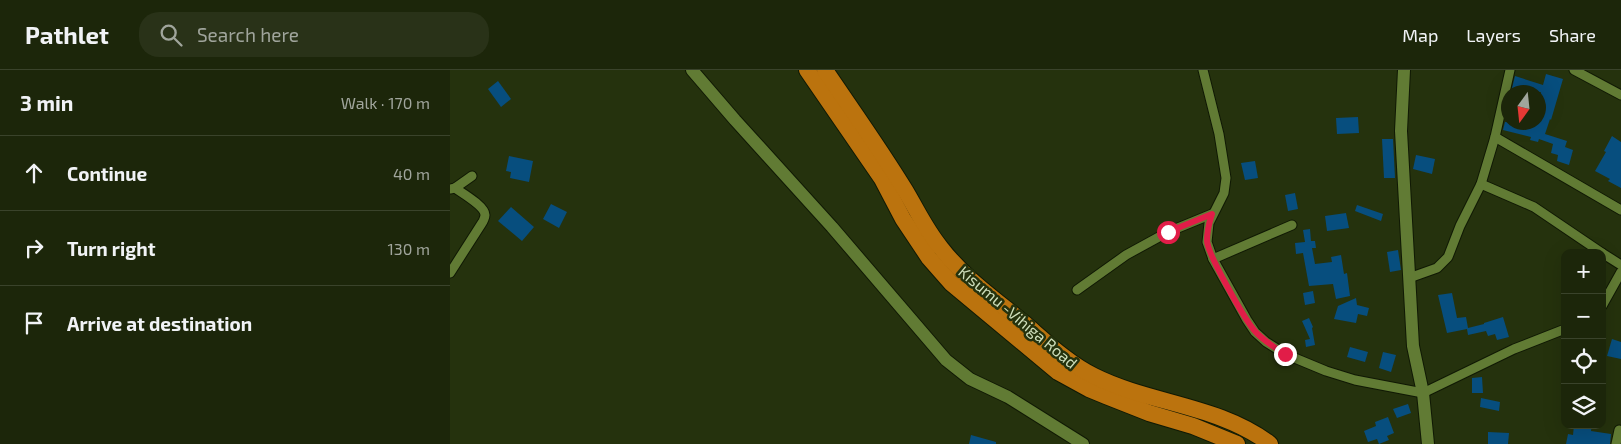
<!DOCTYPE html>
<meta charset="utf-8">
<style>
:root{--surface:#1c260a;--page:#293218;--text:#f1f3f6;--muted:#a0a59c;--line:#3a432b}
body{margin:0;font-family:"Exo 2",sans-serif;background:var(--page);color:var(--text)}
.controls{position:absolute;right:15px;bottom:15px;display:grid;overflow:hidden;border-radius:10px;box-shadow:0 5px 20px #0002}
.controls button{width:45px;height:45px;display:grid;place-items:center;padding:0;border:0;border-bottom:1px solid var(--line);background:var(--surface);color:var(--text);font:25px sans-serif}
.compass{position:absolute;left:1051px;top:15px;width:45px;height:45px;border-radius:50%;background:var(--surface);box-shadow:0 5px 20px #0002;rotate:195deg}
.stop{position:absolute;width:15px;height:15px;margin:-11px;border:4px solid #e11d48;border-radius:50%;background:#fff}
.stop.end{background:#e11d48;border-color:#fff;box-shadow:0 1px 5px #0008}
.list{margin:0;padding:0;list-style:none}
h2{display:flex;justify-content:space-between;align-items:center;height:65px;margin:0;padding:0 20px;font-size:21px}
h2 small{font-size:16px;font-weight:400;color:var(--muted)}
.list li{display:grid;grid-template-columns:32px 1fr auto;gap:15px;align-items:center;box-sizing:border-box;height:75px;padding:0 20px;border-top:1px solid var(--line)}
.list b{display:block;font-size:19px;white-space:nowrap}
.list em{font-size:16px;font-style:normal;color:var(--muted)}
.icon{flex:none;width:28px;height:28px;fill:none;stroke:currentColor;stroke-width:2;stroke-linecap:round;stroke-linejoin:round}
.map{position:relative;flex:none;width:1171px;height:374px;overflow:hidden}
header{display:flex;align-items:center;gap:30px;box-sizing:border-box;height:70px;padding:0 25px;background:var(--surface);border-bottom:1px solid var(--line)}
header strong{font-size:24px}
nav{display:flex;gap:28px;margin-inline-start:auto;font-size:18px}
.search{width:350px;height:45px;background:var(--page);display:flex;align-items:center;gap:12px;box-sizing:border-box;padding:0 18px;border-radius:20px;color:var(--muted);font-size:19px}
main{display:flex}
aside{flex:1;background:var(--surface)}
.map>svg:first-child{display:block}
.building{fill:#074e7e}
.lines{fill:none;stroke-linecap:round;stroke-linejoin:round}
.street-casing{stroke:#101904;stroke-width:11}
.secondary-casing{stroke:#101904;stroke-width:14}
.highway-casing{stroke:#101904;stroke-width:18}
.street{stroke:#617b34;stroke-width:9}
.secondary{stroke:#617b34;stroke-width:12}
.highway{stroke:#bb730e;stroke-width:16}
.route{stroke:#e11d48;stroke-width:6}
.labels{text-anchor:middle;stroke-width:5;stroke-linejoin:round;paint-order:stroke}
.street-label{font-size:16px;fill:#cedeba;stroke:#25320d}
</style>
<header>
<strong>Pathlet</strong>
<div class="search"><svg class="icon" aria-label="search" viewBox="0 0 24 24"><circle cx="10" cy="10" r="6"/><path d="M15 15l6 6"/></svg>Search here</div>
<nav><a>Map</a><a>Layers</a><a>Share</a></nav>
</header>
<main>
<aside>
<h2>3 min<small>Walk · 170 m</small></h2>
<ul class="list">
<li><svg class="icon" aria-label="ahead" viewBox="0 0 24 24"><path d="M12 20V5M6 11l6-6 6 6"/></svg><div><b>Continue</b></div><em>40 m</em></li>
<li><svg class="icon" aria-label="right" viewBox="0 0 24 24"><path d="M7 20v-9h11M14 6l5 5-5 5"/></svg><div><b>Turn right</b></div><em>130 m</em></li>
<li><svg class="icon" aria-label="arrive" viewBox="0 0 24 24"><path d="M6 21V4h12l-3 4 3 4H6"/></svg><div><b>Arrive at destination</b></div></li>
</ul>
</aside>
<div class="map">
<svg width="1171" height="374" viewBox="0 0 1171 374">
<rect width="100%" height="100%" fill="#25320d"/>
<g class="building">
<path d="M1096,4L1113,9L1101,50L1100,49L1095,64L1117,71L1115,77L1123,80L1119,95L1107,91L1108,85L1101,83L1103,74L1089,69L1088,72L1080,70L1081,67L1053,60L1055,52H1088V30L1091,22H1061L1065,6L1093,15Z"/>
<path d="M48,11L61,29L51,37L38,19Z"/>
<path d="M908,47L909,63L887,64L886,48Z"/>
<path d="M1162,66L1171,72V118L1158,111L1160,109L1145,101L1156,82L1154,81Z"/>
<path d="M932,69H943L945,108H934Z"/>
<path d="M966,85L985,89L982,104L963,99Z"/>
<path d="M59,86L83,91L79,112L60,108L61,102L56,101Z"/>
<path d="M805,91L808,108L795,110L791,93Z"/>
<path d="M845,123L848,139L838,141L835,125Z"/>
<path d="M101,134L117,142L109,158L93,149Z"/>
<path d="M907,135L933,144L931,151L905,141Z"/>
<path d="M61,137L84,157L72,171L48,151Z"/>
<path d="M896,143L899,158L877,161L875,146Z"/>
<path d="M860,159L861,171H865L866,178H862L865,194L882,192L881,187L891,185L894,204L897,203L900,226L886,229L883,214L859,216L853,183L846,184L845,173L855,172L853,160Z"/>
<path d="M948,180L951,200L940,202L937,182Z"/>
<path d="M863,221L865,233L855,235L853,223Z"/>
<path d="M1002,223L1007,248L1016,247L1018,258L1034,254V253L1053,247L1059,267L1047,270L1045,264L1038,266L1036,261L1018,265L1017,259L997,263L988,225Z"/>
<path d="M906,228L907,235L919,238L917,246L908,244L906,253L884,249L888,236Z"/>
<path d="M859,248L863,257L862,258L865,275L856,277L855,270L860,269L852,251Z"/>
<path d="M1162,269L1171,272V289L1157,286Z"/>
<path d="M900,277L918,282L915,292L897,287Z"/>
<path d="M933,282L946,285L941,302L929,298Z"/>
<path d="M1032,307L1033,323H1022V308Z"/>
<path d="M1031,328L1050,332L1049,341L1030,337Z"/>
<path d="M958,334L961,343L947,348L943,339Z"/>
<path d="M938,347L944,363L937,366L939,370L929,374L927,369L918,372L914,361L926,356L925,352Z"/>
<path d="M1124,355H1142L1141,361L1161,364L1160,374H1116L1118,364L1123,365Z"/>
<path d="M1038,362L1059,363L1058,374H1038Z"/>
<path d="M521,365L546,372V374H519Z"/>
</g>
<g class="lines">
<g class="street-casing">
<g id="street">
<path d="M753,0L769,64L776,108L774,123L759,153L757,172L763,189L797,250L805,262L816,272L835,284L876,301L905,310L973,323L1064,279L1115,259"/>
<path d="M1124,0L1171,25"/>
<path d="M1045,67L1171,140"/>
<path d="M1031,114L1084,137L1152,183"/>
<path d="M0,119L5,118L22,106"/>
<path d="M1152,183L1171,195"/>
<path d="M763,189L842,155"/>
<path d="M0,203L32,153C33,152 35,147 35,145C35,136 12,123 5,118"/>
<path d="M959,208L987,198L998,187L1010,156L1031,114L1045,67L1060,0"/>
<path d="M627,220L676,185L718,162L762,144"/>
<path d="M1152,236L1171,202"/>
<path d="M1166,374L1169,360"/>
</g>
</g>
<g class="secondary-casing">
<g id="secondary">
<path d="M242,0L285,50L382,157L496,290L520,309L558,327L633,374"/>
<path d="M954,0L951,61L963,276L973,323L978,374"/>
</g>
</g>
<g class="highway-casing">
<g id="highway">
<path d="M357,0L432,109L453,149L479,188L501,213L608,302L639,319L656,326L699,343L743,356L787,374"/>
<path d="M375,0C402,40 430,79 455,120C467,140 476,160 491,178C514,208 546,230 575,254C596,272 619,294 644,306C700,334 769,335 820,374"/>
</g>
</g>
<use href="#street" class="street"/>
<use href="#secondary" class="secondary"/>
<use href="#highway" class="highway"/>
</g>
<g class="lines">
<path class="route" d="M718,162L762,144C759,153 757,162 757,171C758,185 794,248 804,260C812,270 824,277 835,284"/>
</g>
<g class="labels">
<g class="street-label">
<text transform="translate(568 247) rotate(40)" y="6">Kisumu -Vihiga Road</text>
</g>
</g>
</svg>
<div class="controls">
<button>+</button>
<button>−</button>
<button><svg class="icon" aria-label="locate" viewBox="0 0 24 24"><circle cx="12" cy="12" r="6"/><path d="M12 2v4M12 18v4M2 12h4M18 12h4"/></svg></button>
<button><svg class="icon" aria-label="layers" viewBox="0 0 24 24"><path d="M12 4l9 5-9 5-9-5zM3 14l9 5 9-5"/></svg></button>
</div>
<svg class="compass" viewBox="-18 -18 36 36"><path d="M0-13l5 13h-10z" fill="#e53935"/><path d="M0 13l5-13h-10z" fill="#a0a59c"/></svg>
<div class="stop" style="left:718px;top:162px"></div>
<div class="stop end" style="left:835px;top:284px"></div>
</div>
</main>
